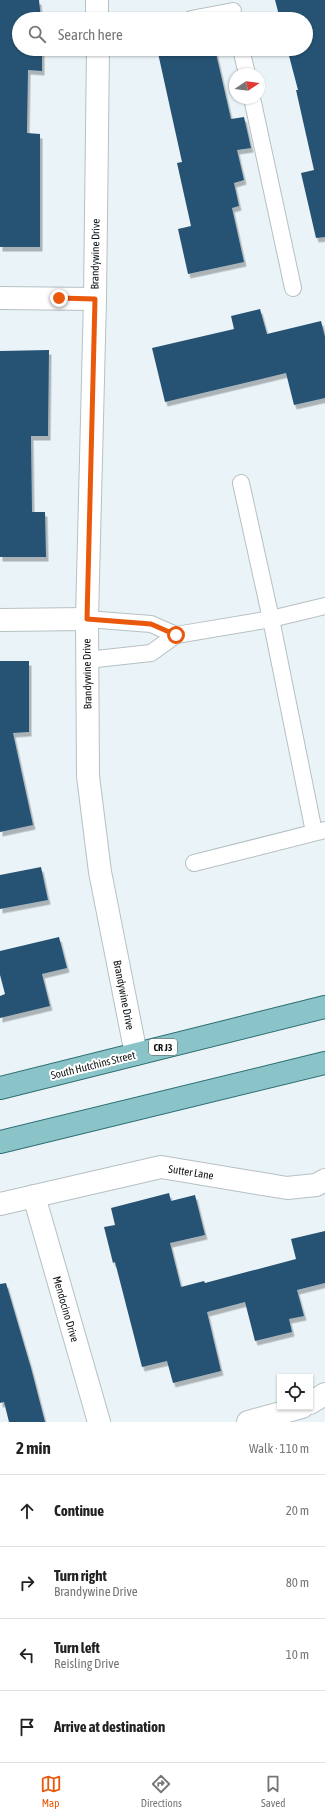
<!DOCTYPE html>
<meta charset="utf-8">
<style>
:root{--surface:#fff;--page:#f6f6f6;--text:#222;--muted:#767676;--line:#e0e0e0;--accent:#ea580c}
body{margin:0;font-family:"Asap Condensed",sans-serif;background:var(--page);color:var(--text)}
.controls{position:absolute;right:12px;bottom:12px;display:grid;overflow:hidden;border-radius:0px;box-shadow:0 1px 3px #0004}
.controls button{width:36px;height:36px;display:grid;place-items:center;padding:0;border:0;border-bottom:1px solid var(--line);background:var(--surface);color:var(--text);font:20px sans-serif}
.compass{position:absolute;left:229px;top:68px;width:36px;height:36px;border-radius:50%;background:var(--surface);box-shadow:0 1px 3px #0004;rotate:77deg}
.stop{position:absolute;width:12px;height:12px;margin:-9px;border:3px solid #ea580c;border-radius:50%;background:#fff}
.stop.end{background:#ea580c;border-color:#fff;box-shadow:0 1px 4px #0008}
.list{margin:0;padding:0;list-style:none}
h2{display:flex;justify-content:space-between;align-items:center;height:52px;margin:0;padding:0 16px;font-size:17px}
h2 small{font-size:13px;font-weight:400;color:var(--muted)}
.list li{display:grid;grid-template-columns:26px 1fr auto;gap:12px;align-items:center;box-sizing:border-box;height:72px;padding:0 16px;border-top:1px solid var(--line)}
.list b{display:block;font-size:15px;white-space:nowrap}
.list p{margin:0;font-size:13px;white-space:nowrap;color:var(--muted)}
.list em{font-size:13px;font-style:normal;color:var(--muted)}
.icon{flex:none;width:22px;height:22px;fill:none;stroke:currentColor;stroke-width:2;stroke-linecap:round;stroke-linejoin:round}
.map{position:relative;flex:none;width:325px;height:1422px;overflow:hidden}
.search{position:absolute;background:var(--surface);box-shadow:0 1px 3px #0004;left:12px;right:12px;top:12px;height:44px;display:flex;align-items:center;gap:10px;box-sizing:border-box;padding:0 14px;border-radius:22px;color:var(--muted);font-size:15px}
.sheet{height:340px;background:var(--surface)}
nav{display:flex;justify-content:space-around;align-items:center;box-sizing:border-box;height:56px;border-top:1px solid var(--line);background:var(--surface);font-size:11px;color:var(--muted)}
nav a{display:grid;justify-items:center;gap:2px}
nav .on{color:var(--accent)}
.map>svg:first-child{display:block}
.building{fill:#275273;filter:url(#shadow)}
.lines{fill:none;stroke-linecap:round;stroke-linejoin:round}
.lane-casing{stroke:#b6c0c3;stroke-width:18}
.street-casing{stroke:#b6c0c3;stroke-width:24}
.primary-casing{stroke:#2d6d72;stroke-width:24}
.lane{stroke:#fff;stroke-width:16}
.street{stroke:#fff;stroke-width:22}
.primary{stroke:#8ac4c8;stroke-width:22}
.route{stroke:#ea580c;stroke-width:5}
.labels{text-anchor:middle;stroke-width:4;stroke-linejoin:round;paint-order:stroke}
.shield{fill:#fff;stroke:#585a5a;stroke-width:1}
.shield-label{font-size:10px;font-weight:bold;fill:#101314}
.street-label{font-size:11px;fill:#101314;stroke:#fff}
</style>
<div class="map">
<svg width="325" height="1422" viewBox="0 0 325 1422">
<defs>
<filter id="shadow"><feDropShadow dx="2.5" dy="4.5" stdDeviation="0" flood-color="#0004"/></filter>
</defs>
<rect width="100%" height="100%" fill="#eaf4f8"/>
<g class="building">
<path d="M0,0H39L41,19H19V49H42V71L28,70L27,133L40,134V247H0Z"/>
<path d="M275,0H325V237L316,238L301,173L314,170L296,90H298L288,52V49H306V19H280Z"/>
<path d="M175,49H215L231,119L244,117L251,148L237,150L244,180L234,183L239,206L232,208L244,262L188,274L178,229L191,226L177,163L182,162L158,53Z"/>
<path d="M260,309L267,334L321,321L325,337V398L294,405L286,373L165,402L152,348L234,329L231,316Z"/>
<path d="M49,350L48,436H31L32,512H45L46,557H0V351Z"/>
<path d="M0,661H29V732L13,733L33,825L0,832Z"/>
<path d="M41,867L48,900L0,909V875Z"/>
<path d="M59,937L67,968L42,974L50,1006L0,1018V996L5,994L0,975V951Z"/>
<path d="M169,1193L171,1201L195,1195L205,1235L170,1243L181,1287L204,1281L205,1283L296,1259L291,1239L325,1231V1283L297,1290L304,1316L289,1319L292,1332L255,1341L245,1302L207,1312L221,1371L173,1383L167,1361L142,1367L115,1262L113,1263L104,1227L115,1225L111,1208Z"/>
<path d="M6,1283L31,1368L45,1422H9L4,1402L0,1403V1284Z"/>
</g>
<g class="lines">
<g class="lane-casing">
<g id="lane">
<path d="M191,19L233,11"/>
<path d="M241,49L247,74"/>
<path d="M252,98L293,288"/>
<path d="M241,483L271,619L314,832"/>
<path d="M87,619L151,624L176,635"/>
<path d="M87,660L151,653L176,635L271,619L325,606"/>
<path d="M194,863L325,830"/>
</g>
</g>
<g class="street-casing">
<g id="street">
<path d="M97,0V19"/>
<path d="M98,49L95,299L87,619L88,776L100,872L136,1054"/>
<path d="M0,298L95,299"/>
<path d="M0,620L87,619"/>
<path d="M34,1196L99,1422"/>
<path d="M0,1204L161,1167L287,1188L316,1185L325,1180"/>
<path d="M310,1403L325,1394"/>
<path d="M248,1422L302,1407"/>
</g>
</g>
<g class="primary-casing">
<g id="primary">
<path d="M0,1088L325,1007"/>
<path d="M0,1142L325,1063"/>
</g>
</g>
<use href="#lane" class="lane"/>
<use href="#street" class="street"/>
<use href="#primary" class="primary"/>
</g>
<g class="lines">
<path class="route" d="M59,298L95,299L87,619L151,624L176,635"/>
</g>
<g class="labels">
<rect class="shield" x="149" y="1039" width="28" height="16" rx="3"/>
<g class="shield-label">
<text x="163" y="1051">CR J3</text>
</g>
<g class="street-label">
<text transform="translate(95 254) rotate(-89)" y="4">Brandywine Drive</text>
<text transform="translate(87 674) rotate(-91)" y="4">Brandywine Drive</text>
<text transform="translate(124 995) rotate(79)" y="4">Brandywine Drive</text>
<text transform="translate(93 1065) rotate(-14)" y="4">South Hutchins Street</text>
<text transform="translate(191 1172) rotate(9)" y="4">Sutter Lane</text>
<text transform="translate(66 1309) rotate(74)" y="4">Mendocino Drive</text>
</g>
</g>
</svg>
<div class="controls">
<button><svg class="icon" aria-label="locate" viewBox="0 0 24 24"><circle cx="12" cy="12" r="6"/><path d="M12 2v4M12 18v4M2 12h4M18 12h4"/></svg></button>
</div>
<svg class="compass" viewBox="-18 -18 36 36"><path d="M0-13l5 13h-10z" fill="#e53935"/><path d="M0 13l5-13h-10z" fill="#767676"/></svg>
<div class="stop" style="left:176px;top:635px"></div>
<div class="stop end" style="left:59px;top:298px"></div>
<div class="search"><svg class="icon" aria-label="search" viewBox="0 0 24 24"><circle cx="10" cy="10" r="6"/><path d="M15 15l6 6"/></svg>Search here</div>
</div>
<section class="sheet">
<h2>2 min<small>Walk · 110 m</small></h2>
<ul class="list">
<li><svg class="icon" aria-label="ahead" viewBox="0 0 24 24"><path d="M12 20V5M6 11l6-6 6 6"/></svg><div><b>Continue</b></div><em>20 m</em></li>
<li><svg class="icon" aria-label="right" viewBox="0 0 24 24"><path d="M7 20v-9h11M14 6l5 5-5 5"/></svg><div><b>Turn right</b><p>Brandywine Drive</p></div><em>80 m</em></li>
<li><svg class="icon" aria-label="left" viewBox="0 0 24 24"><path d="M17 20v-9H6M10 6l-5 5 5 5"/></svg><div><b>Turn left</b><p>Reisling Drive</p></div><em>10 m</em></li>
<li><svg class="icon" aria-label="arrive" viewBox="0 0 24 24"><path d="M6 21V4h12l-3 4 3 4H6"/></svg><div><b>Arrive at destination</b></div></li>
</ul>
</section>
<nav>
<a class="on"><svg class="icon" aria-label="map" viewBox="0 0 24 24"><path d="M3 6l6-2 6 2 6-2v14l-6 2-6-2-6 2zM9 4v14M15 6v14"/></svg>Map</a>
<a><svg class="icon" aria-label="directions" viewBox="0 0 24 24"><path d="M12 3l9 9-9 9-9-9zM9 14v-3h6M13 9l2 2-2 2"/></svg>Directions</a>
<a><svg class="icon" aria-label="saved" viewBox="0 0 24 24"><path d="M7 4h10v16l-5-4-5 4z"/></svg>Saved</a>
</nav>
